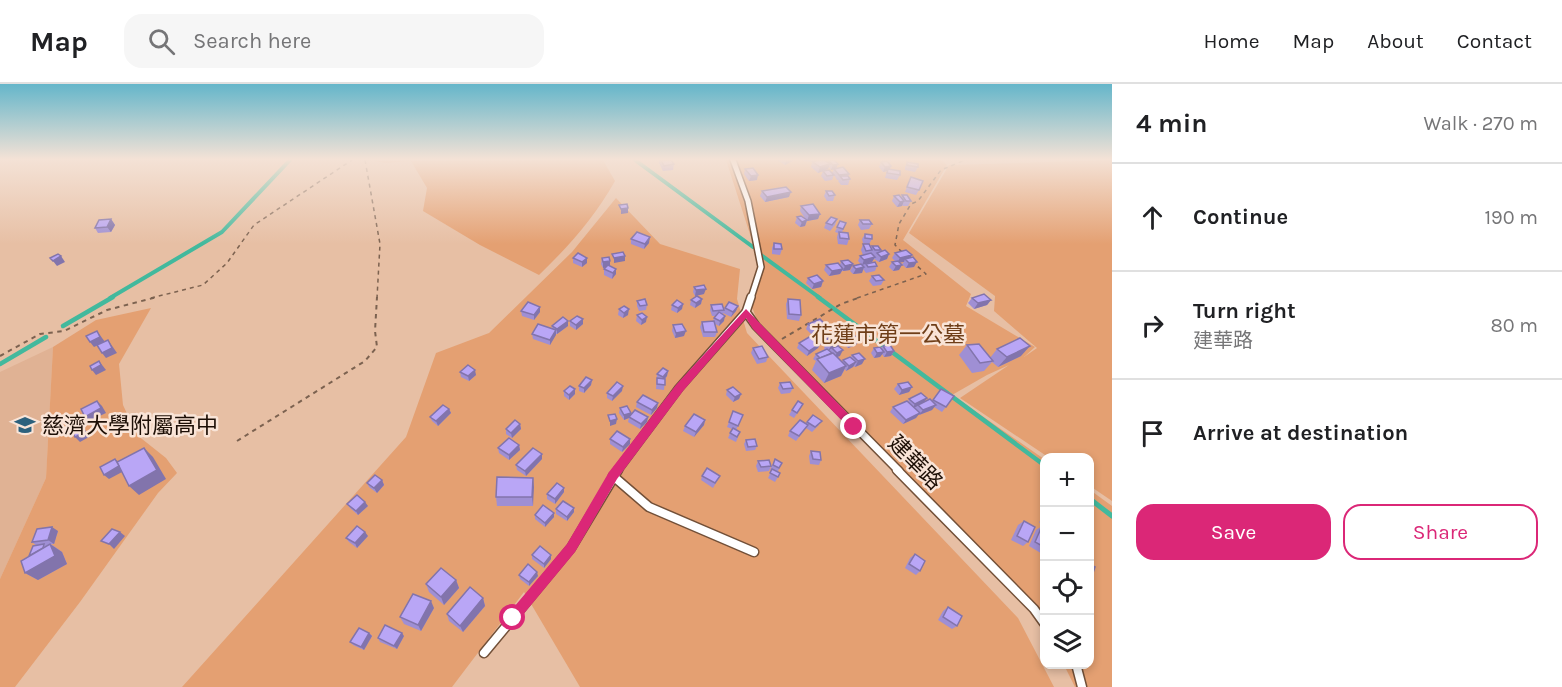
<!DOCTYPE html>
<meta charset="utf-8">
<style>
:root{--surface:#fff;--page:#f6f6f6;--text:#202124;--muted:#757577;--line:#e0e0e0;--accent:#db2777}
body{margin:0;font-family:Karla,"Noto Sans TC",sans-serif;background:var(--page);color:var(--text)}
.controls{position:absolute;right:18px;bottom:18px;display:grid;overflow:hidden;border-radius:12px;box-shadow:0 3px 9px #0003}
.controls button{width:54px;height:54px;display:grid;place-items:center;padding:0;border:0;border-bottom:2px solid var(--line);background:var(--surface);color:var(--text);font:30px sans-serif}
.stop{position:absolute;width:18px;height:18px;margin:-14px;border:4px solid #db2777;border-radius:50%;background:#fff}
.stop.end{background:#db2777;border-color:#fff;box-shadow:0 2px 6px #0008}
.list{margin:0;padding:0;list-style:none}
h2{display:flex;justify-content:space-between;align-items:center;height:78px;margin:0;padding:0 24px;font-size:26px}
h2 small{font-size:20px;font-weight:400;color:var(--muted)}
.list li{display:grid;grid-template-columns:39px 1fr auto;gap:18px;align-items:center;box-sizing:border-box;height:108px;padding:0 24px;border-top:2px solid var(--line)}
.list b{display:block;font-size:22px;white-space:nowrap}
.list p{margin:0;font-size:20px;white-space:nowrap;color:var(--muted)}
.list em{font-size:20px;font-style:normal;color:var(--muted)}
.actions{display:flex;gap:12px;padding:18px 24px}
.actions a{flex:1;padding:14px 0;border:2px solid var(--accent);border-radius:18px;text-align:center;font-size:21px;color:var(--accent)}
.actions .main{background:var(--accent);color:#fff}
.icon{flex:none;width:33px;height:33px;fill:none;stroke:currentColor;stroke-width:2;stroke-linecap:round;stroke-linejoin:round}
.map{position:relative;flex:none;width:1112px;height:603px;overflow:hidden}
header{display:flex;align-items:center;gap:36px;box-sizing:border-box;height:84px;padding:0 30px;background:var(--surface);border-bottom:2px solid var(--line)}
header strong{font-size:28px}
nav{display:flex;gap:33px;margin-inline-start:auto;font-size:21px}
.search{width:420px;height:54px;background:var(--page);display:flex;align-items:center;gap:15px;box-sizing:border-box;padding:0 21px;border-radius:18px;color:var(--muted);font-size:22px}
main{display:flex}
aside{flex:1;background:var(--surface)}
.map>svg:first-child{display:block}
.built{fill:#e0b294}
.green{fill:#e4a072}
.lines{fill:none;stroke-linecap:round;stroke-linejoin:round}
.stream-far2{stroke:#42b99d;stroke-width:4}
.stream-far1{stroke:#42b99d;stroke-width:4.5}
.stream{stroke:#42b99d;stroke-width:5}
.service-far2-casing{stroke:#725038;stroke-width:8}
.service-far1-casing{stroke:#725038;stroke-width:10}
.service-casing{stroke:#725038;stroke-width:11}
.path-far1{stroke:#7c6250;stroke-width:1.5;stroke-dasharray:4 4;stroke-linecap:butt}
.path{stroke:#7c6250;stroke-width:2;stroke-dasharray:4.5 4.5;stroke-linecap:butt}
.service-far2{stroke:#fff;stroke-width:5}
.service-far1{stroke:#fff;stroke-width:7}
.service{stroke:#fff;stroke-width:8}
.wall{fill:#9f8fd4;fill-rule:evenodd}
.shaded-wall{fill:#8274ac}
.building{fill:#b9a6f6;stroke:#8274ac;stroke-width:1.5}
.route{fill:#db2777}
.labels{text-anchor:middle;stroke-width:5;stroke-linejoin:round;paint-order:stroke}
.park-label{font-size:22px;fill:#6f3e18;stroke:#f9e4d7}
.poi-label{font-size:22px;fill:#1d0f06;stroke:#f9e4d7;text-anchor:start}
.street-label{font-size:22px;fill:#1d0f06;stroke:#f9e4d7}
</style>
<header>
<strong>Map</strong>
<div class="search"><svg class="icon" aria-label="search" viewBox="0 0 24 24"><circle cx="10" cy="10" r="6"/><path d="M15 15l6 6"/></svg>Search here</div>
<nav><a>Home</a><a>Map</a><a>About</a><a>Contact</a></nav>
</header>
<main>
<div class="map">
<svg width="1112" height="603" viewBox="0 0 1112 603">
<rect width="100%" height="100%" fill="#e7bfa4"/>
<path class="built" d="M53,263L46,394L0,495V288Z"/>
<g class="green">
<path d="M603,76L615,97C595,133 568,163 539,191L480,161L423,127L427,104L411,77L386,79L374,77Z"/>
<path d="M726,76H941L947,81L903,156L971,210L966,222L1035,263L1024,273L1037,264L994,227L995,212L909,149L949,81L1112,76V417L1090,402V374L1048,373L960,314L1009,281L987,291L952,311L1044,375V538L1040,530L757,236L752,223L762,175H758Z"/>
<path d="M616,114L660,160L740,185L737,215L747,249L1018,534L1054,603H580L524,508L452,603H182L406,353L436,269L489,249L572,168Z"/>
<path d="M151,224L119,280L123,321L137,351L166,374L177,389L158,409L80,518L15,603H0V495L46,394L53,263L96,236Z"/>
<path d="M1090,406L1112,422V603H1075L1064,581L1090,580Z"/>
</g>
<g class="lines">
<g class="stream-far2">
<path d="M635,76L753,163"/>
<path d="M761,171L820,214"/>
<path d="M110,214L222,148L290,76"/>
</g>
<g class="stream-far1">
<path d="M818,213L1044,381"/>
<path d="M63,242L113,213"/>
<path d="M0,280L46,253"/>
</g>
<path class="stream" d="M1090,415L1112,432"/>
<g class="service-far2-casing">
<path id="service-far2" d="M733,76L748,117L761,183L751,214"/>
</g>
<g class="service-far1-casing">
<g id="service-far1">
<path d="M751,213L746,228L756,242L899,387"/>
<path d="M617,387L679,304L746,228"/>
</g>
</g>
<g class="service-casing">
<g id="service">
<path d="M897,386L1034,525L1044,539"/>
<path d="M613,392L649,423L754,468"/>
<path d="M484,569L571,464L618,386"/>
<path d="M1076,580L1082,603"/>
</g>
</g>
<g class="path-far1">
<path d="M365,76L380,160L377,214"/>
<path d="M902,168L895,161L899,140L911,120L918,117L941,86L965,76"/>
<path d="M151,214L203,201L227,179L254,141L352,76"/>
<path d="M857,214L926,190L915,180"/>
</g>
<g class="path">
<path d="M782,255L841,220L861,213"/>
<path d="M0,272L40,250L64,247L107,226L157,213"/>
<path d="M237,357L365,277L377,263L375,247L377,213"/>
</g>
<use href="#service-far2" class="service-far2"/>
<use href="#service-far1" class="service-far1"/>
<use href="#service" class="service"/>
</g>
<g class="wall">
<path d="M659,76H671L674,80L673,86L663,87L659,79Z"/>
<path d="M777,76H794L785,81Z"/>
<path d="M804,76H815L814,78H828V76L838,80L836,84L849,90L848,92L850,95L848,101H841L838,97L839,96H837L834,91L832,96L825,97L821,92L823,87L818,89L811,83L812,78L804,77ZM829,83L831,86L834,85L832,89L824,86L828,85Z"/>
<path d="M881,76H891L890,79H889L891,82L890,85L900,91L897,96L885,94L887,87L883,88L879,83L881,78H883Z"/>
<path d="M907,78L918,83L915,88L905,86V83Z"/>
<path d="M745,85L757,96L749,97L744,90Z"/>
<path d="M911,93L919,106L916,111L905,108Z"/>
<path d="M762,107L789,113L765,118L760,112Z"/>
<path d="M826,107L835,111L833,117H827L824,112Z"/>
<path d="M902,111L911,117L908,122H903L902,121V122L897,123L892,117L894,112L901,114Z"/>
<path d="M801,122L820,130L818,135L807,137L805,142L800,143L795,139L797,133L806,136L800,127Z"/>
<path d="M111,135L115,141L111,148L98,149L95,144Z"/>
<path d="M837,135L835,141L830,147L824,144L826,139Z"/>
<path d="M860,136L872,140L869,145L861,146L858,141Z"/>
<path d="M840,137L846,139L842,148L849,155L847,161L838,160L837,153L838,149L835,148Z"/>
<path d="M865,150L872,155L869,160L871,164L872,162L881,166L880,168L889,170L887,175L879,178L874,175L872,178L877,182L875,187L866,189L863,185L862,189L853,190L850,187L853,182L861,180L858,177L860,172L863,171L861,166L863,160H868L863,159L862,155Z"/>
<path d="M631,155L649,159L644,165L631,160Z"/>
<path d="M774,159L782,165L780,171L772,170V164Z"/>
<path d="M895,169L910,174L914,183L906,184L902,180L904,178H900L899,186L893,187L889,183L892,178L895,177L892,174Z"/>
<path d="M573,174L587,179L582,183L573,179Z"/>
<path d="M602,174L610,177V182L616,190L612,195L604,191V185L606,183L603,184L601,180Z"/>
<path d="M841,177L850,186L843,187H842L840,190L829,192L824,186L826,181H840Z"/>
<path d="M872,192L884,196L881,201L873,202L869,197Z"/>
<path d="M808,194L823,197L821,203L812,205L806,199Z"/>
<path d="M694,203L704,210L695,212L693,208Z"/>
<path d="M972,214L991,216L987,221L974,225L968,219Z"/>
<path d="M702,215L701,220L695,224L690,221L691,216Z"/>
<path d="M788,215L801,231L799,237L787,235L786,220Z"/>
<path d="M637,217L647,221L646,226L639,227L637,222Z"/>
<path d="M683,220L682,225L677,229L671,226L672,221Z"/>
<path d="M711,221L724,226L725,224L738,222L736,227L731,233L723,229L724,237L719,242L715,240L717,248L715,253H703L700,243L702,238H713L714,234L716,232H712L710,226Z"/>
<path d="M540,223V228L534,236L522,232L521,227Z"/>
<path d="M619,225L628,231L623,234L618,231Z"/>
<path d="M637,231L646,238L641,241L636,237Z"/>
<path d="M583,235V240L576,246L570,242V237Z"/>
<path d="M808,240L827,242L825,247L813,252L806,245Z"/>
<path d="M673,241L684,252L675,254L672,247Z"/>
<path d="M552,242H568L557,250H556L550,261L533,255L532,250L552,245Z"/>
<path d="M836,245L856,261L848,264L841,257L843,252L839,254V261L838,262L840,272L837,273L842,278L843,276L851,273L852,271L862,280L855,283L854,282L853,283L846,287L845,285L841,292L824,299L812,286L816,277L813,275L816,270L825,265L824,264L826,259L821,261L820,260L818,264L807,272L797,264L799,259L818,257L820,253L830,257L836,253L833,250Z"/>
<path d="M967,261L990,274L997,265L1021,272L998,283L992,278L984,287L972,289L959,271Z"/>
<path d="M883,262L894,267L891,272L884,273L882,270L880,273L874,274L871,269L874,264H881Z"/>
<path d="M753,264L768,273L766,278L757,280L751,269Z"/>
<path d="M668,287L667,292L665,295L664,306L656,305L657,290Z"/>
<path d="M460,288L476,291L469,297L461,293Z"/>
<path d="M592,296L591,301L584,309L579,307V302Z"/>
<path d="M780,299L793,304L790,309L781,310L778,304Z"/>
<path d="M898,300L912,303L909,308L899,311L894,305Z"/>
<path d="M941,305L954,312L942,328L934,323L932,326L919,331L918,330L916,334L903,340L890,328L893,323L908,318L909,315L927,314L923,319L932,317Z"/>
<path d="M727,306L741,310L739,315L733,318L726,311Z"/>
<path d="M564,307L575,310L569,316L564,312Z"/>
<path d="M622,307L612,317L607,314V309Z"/>
<path d="M637,318L658,319L657,324L651,331L636,323Z"/>
<path d="M620,324L631,331L648,333L647,338L640,345L628,338L629,334L624,336L619,329Z"/>
<path d="M801,324L794,334L789,331L792,326Z"/>
<path d="M449,325L451,329L438,342L432,337L430,333Z"/>
<path d="M743,331L736,346L738,353L736,358L728,354L732,345L727,343L729,338Z"/>
<path d="M705,336L704,341L694,353L683,347L685,342Z"/>
<path d="M807,338L819,341L812,348L806,344L796,357L788,352L790,347L806,339Z"/>
<path d="M520,340L521,345L512,354L506,350V345Z"/>
<path d="M610,355H630V360L622,368L610,360Z"/>
<path d="M746,356L757,362L755,366L746,367L744,360Z"/>
<path d="M519,361L520,366L509,376L499,369L498,364Z"/>
<path d="M811,367L821,376L819,381L810,380L809,372Z"/>
<path d="M542,375L526,392L517,386L516,381Z"/>
<path d="M775,375L782,379L778,387L780,389L775,398L768,394L772,386H770Z"/>
<path d="M758,377L771,382L769,387L758,388L756,382Z"/>
<path d="M702,392H720L713,404L701,396Z"/>
<path d="M533,394V422H497L496,413Z"/>
<path d="M382,396L384,401L377,409L369,403L367,399Z"/>
<path d="M564,404V408L555,420L547,415V410Z"/>
<path d="M347,420L368,422L358,431L350,424Z"/>
<path d="M556,425L574,428L567,437L556,430Z"/>
<path d="M554,429V433L545,443L535,435V431Z"/>
<path d="M1044,434V471L1029,462L1036,446L1042,442H1043L1039,438Z"/>
<path d="M1024,437L1028,458L1023,462L1011,456L1018,441Z"/>
<path d="M58,447L54,460H51L62,468L67,480L38,496L25,489L29,472L37,462L32,458Z"/>
<path d="M368,452L357,464L349,458L346,454Z"/>
<path d="M915,470L920,487L916,491L905,484L910,474Z"/>
<path d="M532,471H551V475L544,484L532,475Z"/>
<path d="M519,491L538,492L529,502L520,495Z"/>
<path d="M456,496L459,504L444,521L429,508L426,500Z"/>
<path d="M483,514L485,522L463,548L449,537L447,530Z"/>
<path d="M948,523L957,542L952,545L938,536L943,527Z"/>
<path d="M434,524L421,547L404,540L400,533Z"/>
<path d="M369,549L372,552L364,566L353,561L350,558Z"/>
<path d="M404,552L397,565L380,558L378,554Z"/>
</g>
<g class="shaded-wall">
<path d="M786,76H794L785,81Z"/>
<path d="M830,80L828,85L818,89L820,83Z"/>
<path d="M838,80L836,85L831,86L833,81Z"/>
<path d="M891,82L889,87L888,85L887,87L883,88L885,83Z"/>
<path d="M758,91L757,96L749,97L751,92Z"/>
<path d="M791,108L789,113L765,118L767,113Z"/>
<path d="M904,117L902,122L897,123L900,118Z"/>
<path d="M628,124V129L621,130V125Z"/>
<path d="M820,130L818,135L807,137L809,131Z"/>
<path d="M111,135L115,141L111,148L107,143Z"/>
<path d="M807,136L805,142L800,143L802,138Z"/>
<path d="M650,153L649,159L644,165L645,160Z"/>
<path d="M889,170L887,175L879,178L881,173Z"/>
<path d="M912,171L909,176L905,175L904,178L897,179L900,174Z"/>
<path d="M61,172L65,178L57,182L53,177Z"/>
<path d="M625,172V177L614,179V174Z"/>
<path d="M875,173L872,178L862,181L864,176Z"/>
<path d="M587,174V179L582,183V178Z"/>
<path d="M610,177V183L603,184V178Z"/>
<path d="M917,178L914,183L906,184L909,179Z"/>
<path d="M853,180L850,186L843,187L845,182Z"/>
<path d="M902,181L899,186L893,187L896,182Z"/>
<path d="M864,183L862,189L853,190L856,185Z"/>
<path d="M616,185V190L612,195L613,189Z"/>
<path d="M843,185L840,190L829,192L832,187Z"/>
<path d="M823,197L821,203L812,205L814,200Z"/>
<path d="M706,205L704,210L695,212L696,206Z"/>
<path d="M702,215L701,220L695,224L696,219Z"/>
<path d="M991,216L987,221L974,225L978,219Z"/>
<path d="M683,220L682,225L677,229L678,224Z"/>
<path d="M738,222L736,227L731,233L733,228Z"/>
<path d="M540,223V228L534,236V231Z"/>
<path d="M629,225L628,231L623,234L624,229Z"/>
<path d="M725,232L724,237L719,242L720,237Z"/>
<path d="M647,233L646,238L641,241L642,236Z"/>
<path d="M583,235V240L576,246V241Z"/>
<path d="M568,237V242L557,250V245Z"/>
<path d="M827,242L825,247L813,252L815,246Z"/>
<path d="M556,246V251L550,261V256Z"/>
<path d="M847,246L845,252L837,254L840,249Z"/>
<path d="M97,247L105,258L94,263L90,258Z"/>
<path d="M686,247L684,252L675,254L676,249Z"/>
<path d="M832,252L830,258L821,261L824,256Z"/>
<path d="M108,256L117,269L106,274L102,269Z"/>
<path d="M841,256L839,261L833,265L832,264L828,267L831,262Z"/>
<path d="M859,256L856,261L848,264L850,259Z"/>
<path d="M821,259L818,264L807,272L809,267Z"/>
<path d="M1030,262L1021,272L998,283L1007,273Z"/>
<path d="M843,266L840,272L834,274L837,269Z"/>
<path d="M894,267L891,272L884,273L887,268Z"/>
<path d="M884,268L880,273L874,274L877,269Z"/>
<path d="M865,275L862,280L855,283L858,277Z"/>
<path d="M99,277L106,286L96,291L92,286Z"/>
<path d="M856,278L853,283L846,287L849,282Z"/>
<path d="M846,282L841,292L824,299L829,289Z"/>
<path d="M475,286L476,291L469,297L468,292Z"/>
<path d="M668,287L667,292L662,298L663,293Z"/>
<path d="M592,296L591,301L584,309V304Z"/>
<path d="M623,302L622,307L612,317L613,312Z"/>
<path d="M912,303L909,308L899,311L902,306Z"/>
<path d="M575,305V310L569,316V311Z"/>
<path d="M741,310L739,315L733,318L735,313Z"/>
<path d="M927,314L923,319L912,325L915,320Z"/>
<path d="M97,317L102,322L106,329L89,337L85,333Z"/>
<path d="M658,319L657,324L651,331L652,326Z"/>
<path d="M936,321L932,326L919,331L923,326Z"/>
<path d="M449,325L451,329L438,342L436,337Z"/>
<path d="M631,329V334L629,333V334L624,336V331Z"/>
<path d="M920,329L916,334L903,340L906,336Z"/>
<path d="M648,333L647,338L640,345L641,340Z"/>
<path d="M617,335L616,340L610,342V337Z"/>
<path d="M705,336L704,341L694,353L696,348Z"/>
<path d="M520,340L521,345L512,354L511,349Z"/>
<path d="M82,343L87,348L89,353L80,358L75,353Z"/>
<path d="M630,355V360L622,368L623,363Z"/>
<path d="M519,361L520,366L509,376V371Z"/>
<path d="M144,364L153,373L166,395L139,411L129,402Z"/>
<path d="M542,370V375L526,392L525,387Z"/>
<path d="M115,375L120,379L124,387L109,395L104,391Z"/>
<path d="M533,394L534,403L533,422L532,413Z"/>
<path d="M382,396L384,401L377,409L374,404Z"/>
<path d="M564,404V408L555,420V415Z"/>
<path d="M365,418L368,422L358,431L356,427Z"/>
<path d="M574,424V428L567,437V433Z"/>
<path d="M554,429V433L545,443V439Z"/>
<path d="M52,443L58,447L54,460L48,456Z"/>
<path d="M120,448L125,452L114,465L109,460Z"/>
<path d="M365,448L368,452L357,464L355,459Z"/>
<path d="M50,460L62,468L67,480L38,496L25,489Z"/>
<path d="M551,471V475L544,484V480Z"/>
<path d="M537,488L538,492L529,502V498Z"/>
<path d="M456,496L459,504L444,521L441,513Z"/>
<path d="M483,514L485,522L463,548L460,542Z"/>
<path d="M431,517L434,524L421,547L418,541Z"/>
<path d="M369,549L372,552L364,566L361,563Z"/>
<path d="M402,549L404,552L397,565L394,562Z"/>
</g>
<g class="building">
<path d="M661,76H671L674,80L664,82Z"/>
<path d="M819,76H824L830,80L820,83L813,78Z"/>
<path d="M828,76H834L838,80L833,81Z"/>
<path d="M887,77L891,82L885,83L881,78Z"/>
<path d="M907,78L918,80V83L907,81Z"/>
<path d="M843,83L849,90L839,91L834,85Z"/>
<path d="M753,84L758,91L751,92L745,85Z"/>
<path d="M888,85L900,87V91L887,89Z"/>
<path d="M829,86L834,91L827,92L823,87Z"/>
<path d="M840,92H848L850,95L843,96Z"/>
<path d="M911,93L923,97L919,106L907,103Z"/>
<path d="M786,103L791,108L767,113L762,107Z"/>
<path d="M826,107H832L835,111L829,112Z"/>
<path d="M899,111L904,117L900,118L894,112Z"/>
<path d="M902,111H907L911,117H906Z"/>
<path d="M627,120L628,124L621,125L619,121Z"/>
<path d="M813,120L820,130L809,131L801,122Z"/>
<path d="M801,132L807,136L802,138L797,133Z"/>
<path d="M831,133L837,135L832,141L826,139Z"/>
<path d="M111,135L107,143L95,144L99,136Z"/>
<path d="M860,136H869L872,140H863Z"/>
<path d="M840,137L846,139L843,145L837,143Z"/>
<path d="M637,148L650,153L645,160L631,155Z"/>
<path d="M839,148L848,149L849,155L840,154Z"/>
<path d="M865,150L872,151V155L865,154Z"/>
<path d="M774,159L781,160L782,165H774Z"/>
<path d="M863,160H869L872,166L866,167Z"/>
<path d="M872,162H878L881,166H875Z"/>
<path d="M885,166L889,170L881,173L877,169Z"/>
<path d="M906,166L912,171L900,174L895,169Z"/>
<path d="M623,168L625,172L614,174L612,170Z"/>
<path d="M578,169L587,174L582,178L573,174Z"/>
<path d="M871,169L875,173L864,176L860,172Z"/>
<path d="M58,170L61,172L53,177L50,174Z"/>
<path d="M609,173L610,177L603,178L602,174Z"/>
<path d="M913,173L917,178L909,179L905,175Z"/>
<path d="M848,176L853,180L845,182L841,177Z"/>
<path d="M898,177L902,181L896,182L892,178Z"/>
<path d="M875,178L877,182L868,183L866,180Z"/>
<path d="M838,179L843,185L832,187L826,181Z"/>
<path d="M861,180L864,183L856,185L853,182Z"/>
<path d="M608,181L616,185L613,189L604,185Z"/>
<path d="M817,191L823,197L814,200L808,194Z"/>
<path d="M879,191L884,196L876,197L872,192Z"/>
<path d="M704,201L706,205L696,206L694,203Z"/>
<path d="M984,210L991,216L978,219L972,214Z"/>
<path d="M697,212L702,215L696,219L691,216Z"/>
<path d="M645,215L647,221L640,222L637,217Z"/>
<path d="M788,215L800,216L801,231L789,230Z"/>
<path d="M677,216L683,220L678,224L672,221Z"/>
<path d="M528,218L540,223L534,231L521,227Z"/>
<path d="M729,218L738,222L733,228L725,224Z"/>
<path d="M722,220L724,226L713,227L711,221Z"/>
<path d="M624,222L629,225L624,229L619,225Z"/>
<path d="M719,228L725,232L720,237L714,234Z"/>
<path d="M642,229L647,233L642,236L637,231Z"/>
<path d="M577,232L583,235L576,241L570,237Z"/>
<path d="M563,233L568,237L557,245L552,242Z"/>
<path d="M820,235L827,242L815,246L808,240Z"/>
<path d="M714,237L717,248H704L702,238Z"/>
<path d="M538,240L556,246L550,256L532,250Z"/>
<path d="M682,240L686,247L676,249L673,241Z"/>
<path d="M843,242L847,246L840,249L836,245Z"/>
<path d="M97,247L100,253L90,258L86,252Z"/>
<path d="M829,249L832,252L824,256L820,253Z"/>
<path d="M852,249L859,256L850,259L844,252Z"/>
<path d="M811,252L821,259L809,267L799,259Z"/>
<path d="M837,253L841,256L831,262L827,259Z"/>
<path d="M1020,254L1030,262L1007,273L997,265Z"/>
<path d="M108,256L112,264L102,269L97,261Z"/>
<path d="M979,260L993,277L980,279L967,261Z"/>
<path d="M890,261L894,267L887,268L883,262Z"/>
<path d="M762,262L768,273L759,275L753,264Z"/>
<path d="M838,262L843,266L837,269L832,264Z"/>
<path d="M880,263L884,268L877,269L874,264Z"/>
<path d="M827,265L832,269L820,274L816,270Z"/>
<path d="M833,269L846,282L829,289L817,275Z"/>
<path d="M859,269L865,275L858,277L852,271Z"/>
<path d="M850,273L856,278L849,282L843,276Z"/>
<path d="M99,277L101,281L92,286L90,282Z"/>
<path d="M468,281L475,286L468,292L460,288Z"/>
<path d="M663,284L668,287L663,293L657,290Z"/>
<path d="M586,293L592,296L584,304L579,302Z"/>
<path d="M657,294L665,295V301L657,300Z"/>
<path d="M617,298L623,302L613,312L607,309Z"/>
<path d="M790,298L793,304L783,305L780,299Z"/>
<path d="M908,298L912,303L902,306L898,300Z"/>
<path d="M570,302L575,305L569,311L564,307Z"/>
<path d="M733,303L741,310L735,313L727,306Z"/>
<path d="M941,305L954,312L946,323L933,316Z"/>
<path d="M921,309L927,314L915,320L909,315Z"/>
<path d="M643,311L658,319L652,326L637,318Z"/>
<path d="M930,315L936,321L923,326L918,321Z"/>
<path d="M97,317L101,324L85,333L81,325Z"/>
<path d="M798,317L803,320L797,329L792,326Z"/>
<path d="M907,317L920,329L906,336L893,323Z"/>
<path d="M443,321L449,325L436,337L430,333Z"/>
<path d="M627,322L631,329L624,331L620,324Z"/>
<path d="M635,326L648,333L641,340L629,333Z"/>
<path d="M733,327L743,331L738,342L729,338Z"/>
<path d="M615,330L617,335L610,337L608,331Z"/>
<path d="M694,330L705,336L696,348L685,342Z"/>
<path d="M813,331L822,337L815,343L807,338Z"/>
<path d="M515,336L520,340L511,349L506,345Z"/>
<path d="M800,336L808,341L799,352L790,347Z"/>
<path d="M82,343L85,348L75,353L73,348Z"/>
<path d="M733,344L740,348L737,353L730,349Z"/>
<path d="M617,347L630,355L623,363L610,355Z"/>
<path d="M509,354L519,361L509,371L498,364Z"/>
<path d="M755,355L757,362L748,363L746,356Z"/>
<path d="M144,364L157,386L129,402L117,378Z"/>
<path d="M533,364L542,370L525,387L516,381Z"/>
<path d="M811,367L820,368L821,376L813,375Z"/>
<path d="M115,375L119,382L104,391L100,383Z"/>
<path d="M775,375L782,379L779,384L773,381Z"/>
<path d="M769,376L771,382L761,383L758,377Z"/>
<path d="M707,384L720,392L715,399L702,392Z"/>
<path d="M772,385L780,389L778,393L770,389Z"/>
<path d="M375,391L382,396L374,404L367,399Z"/>
<path d="M497,393L533,394L532,413H496Z"/>
<path d="M557,399L564,404L555,415L547,410Z"/>
<path d="M357,411L365,418L356,427L347,420Z"/>
<path d="M563,417L574,424L567,433L556,425Z"/>
<path d="M543,421L554,429L545,439L535,431Z"/>
<path d="M1024,437L1035,443L1028,458L1017,452Z"/>
<path d="M357,442L365,448L355,459L346,454Z"/>
<path d="M1042,442L1044,443V463L1035,458Z"/>
<path d="M52,443L48,456L32,458L37,445Z"/>
<path d="M112,445L120,448L109,460L101,457Z"/>
<path d="M44,460L43,464L29,472L33,462Z"/>
<path d="M50,460L55,472L25,489L21,477Z"/>
<path d="M540,462L551,471L544,480L532,471Z"/>
<path d="M915,470L925,477L920,487L909,480Z"/>
<path d="M528,480L537,488L529,498L519,491Z"/>
<path d="M1089,480L1095,483L1091,495H1089Z"/>
<path d="M441,484L456,496L441,513L426,500Z"/>
<path d="M470,503L483,514L460,542L447,530Z"/>
<path d="M413,510L431,517L418,541L400,533Z"/>
<path d="M948,523L962,532L957,542L943,533Z"/>
<path d="M385,541L402,549L394,562L378,554Z"/>
<path d="M359,544L369,549L361,563L350,558Z"/>
</g>
<linearGradient id="sky" x2="0" y2="1"><stop stop-color="#65b6ca"/><stop offset="0.47" stop-color="#f4e2d6"/><stop offset="1" stop-color="#f4e2d6" stop-opacity="0"/></linearGradient>
<rect width="1112" height="160" fill="url(#sky)"/>
<path class="route" d="M746,225L858,340V346H851L753,245L746,234L683,307L617,395L575,468L517,538L513,540L509,538L507,534L509,529L567,460L609,388L676,301Z"/>
<defs>
<g id="school-bare" transform="scale(1.62)"><path d="M0-5L7-2L0 1L-7-2ZM-4 1L0 2.5L4 1V4Q0 6-4 4Z" fill="#2c617d" stroke="#f9e4d7" stroke-width="2.5" paint-order="stroke"/></g>
</defs>
<g fill-rule="evenodd">
<use href="#school-bare" x="25" y="341"/>
</g>
<g class="labels">
<g class="park-label">
<text x="888" y="258">花蓮市第一公墓</text>
</g>
<g class="poi-label">
<text x="42" y="349">慈濟大學附屬高中</text>
</g>
<g class="street-label">
<text transform="translate(916 378) rotate(45)" y="8">建華路</text>
</g>
</g>
</svg>
<div class="controls">
<button>+</button>
<button>−</button>
<button><svg class="icon" aria-label="locate" viewBox="0 0 24 24"><circle cx="12" cy="12" r="6"/><path d="M12 2v4M12 18v4M2 12h4M18 12h4"/></svg></button>
<button><svg class="icon" aria-label="layers" viewBox="0 0 24 24"><path d="M12 4l9 5-9 5-9-5zM3 14l9 5 9-5"/></svg></button>
</div>
<div class="stop" style="left:513px;top:534px"></div>
<div class="stop end" style="left:854px;top:343px"></div>
</div>
<aside>
<h2>4 min<small>Walk · 270 m</small></h2>
<ul class="list">
<li><svg class="icon" aria-label="ahead" viewBox="0 0 24 24"><path d="M12 20V5M6 11l6-6 6 6"/></svg><div><b>Continue</b></div><em>190 m</em></li>
<li><svg class="icon" aria-label="right" viewBox="0 0 24 24"><path d="M7 20v-9h11M14 6l5 5-5 5"/></svg><div><b>Turn right</b><p>建華路</p></div><em>80 m</em></li>
<li><svg class="icon" aria-label="arrive" viewBox="0 0 24 24"><path d="M6 21V4h12l-3 4 3 4H6"/></svg><div><b>Arrive at destination</b></div></li>
</ul>
<div class="actions"><a class="main">Save</a><a>Share</a></div>
</aside>
</main>
